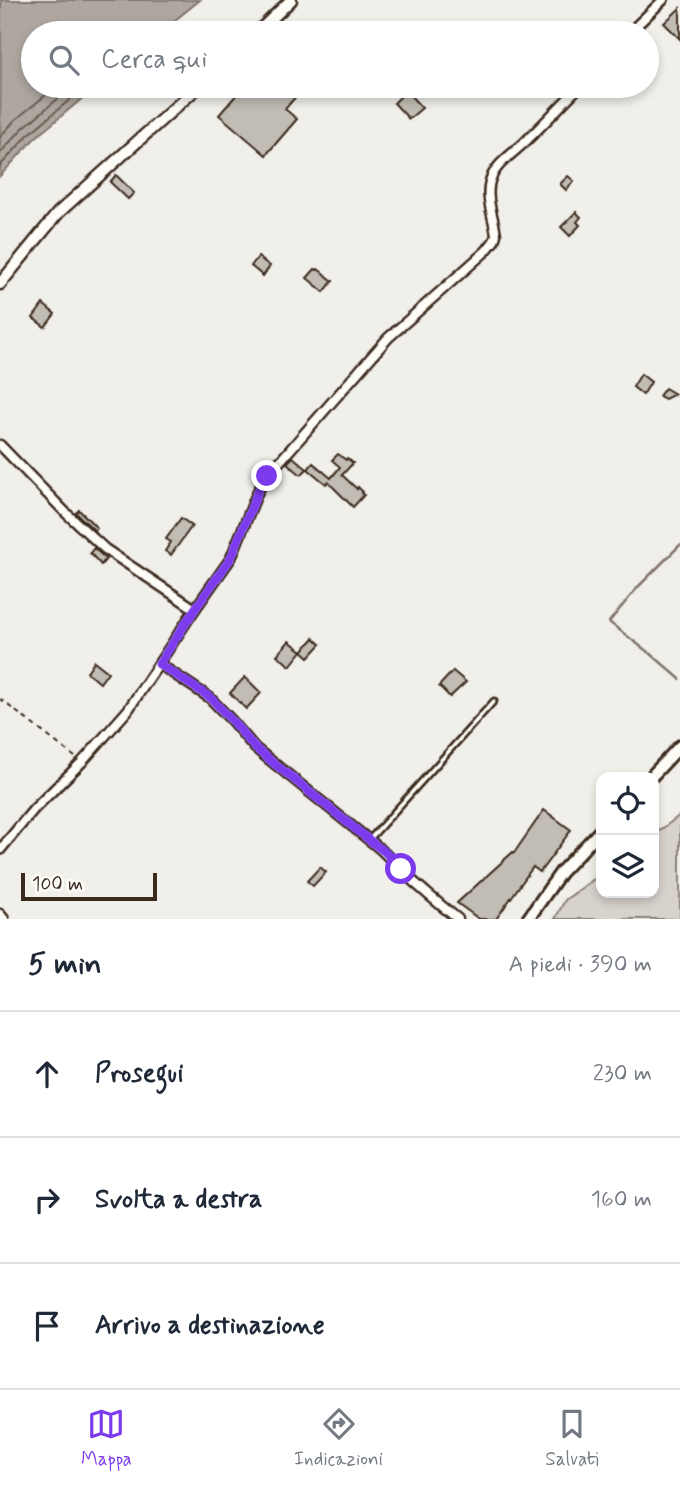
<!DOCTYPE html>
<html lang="it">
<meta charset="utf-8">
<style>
:root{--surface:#fff;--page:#f2f2f3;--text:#1f2937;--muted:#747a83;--line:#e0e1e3;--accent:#7c3aed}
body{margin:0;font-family:Mynerve,sans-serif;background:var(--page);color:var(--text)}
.controls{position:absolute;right:21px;bottom:21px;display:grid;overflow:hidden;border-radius:14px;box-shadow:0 4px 10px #0003}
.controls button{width:63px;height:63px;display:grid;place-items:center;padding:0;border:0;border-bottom:2px solid var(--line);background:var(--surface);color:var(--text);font:35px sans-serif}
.scale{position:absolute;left:21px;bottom:18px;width:136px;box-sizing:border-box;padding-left:7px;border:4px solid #3b2a1e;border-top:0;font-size:19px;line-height:24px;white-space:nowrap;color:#3b2a1e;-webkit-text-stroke:5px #fdfcf7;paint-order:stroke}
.stop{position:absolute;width:21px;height:21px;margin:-16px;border:5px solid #7c3aed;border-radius:50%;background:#fff}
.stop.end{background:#7c3aed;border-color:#fff;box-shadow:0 2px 7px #0008}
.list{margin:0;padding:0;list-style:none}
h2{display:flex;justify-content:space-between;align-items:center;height:91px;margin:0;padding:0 28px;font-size:30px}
h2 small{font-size:23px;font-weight:400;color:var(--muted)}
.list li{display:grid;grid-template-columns:46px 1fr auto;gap:21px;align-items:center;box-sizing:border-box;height:126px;padding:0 28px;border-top:2px solid var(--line)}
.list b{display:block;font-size:26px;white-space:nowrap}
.list em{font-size:23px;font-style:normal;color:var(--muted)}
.icon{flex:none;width:38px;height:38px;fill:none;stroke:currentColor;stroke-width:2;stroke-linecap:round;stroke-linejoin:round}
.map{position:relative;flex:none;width:680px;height:919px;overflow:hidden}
.search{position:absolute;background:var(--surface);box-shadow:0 4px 10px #0003;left:21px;right:21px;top:21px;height:77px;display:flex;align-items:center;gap:18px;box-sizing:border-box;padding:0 24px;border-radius:38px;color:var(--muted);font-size:26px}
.sheet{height:469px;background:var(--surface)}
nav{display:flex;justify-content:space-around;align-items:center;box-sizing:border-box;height:98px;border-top:2px solid var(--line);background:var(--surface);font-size:19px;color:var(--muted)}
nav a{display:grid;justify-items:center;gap:4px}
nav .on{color:var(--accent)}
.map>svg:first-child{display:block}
.green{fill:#d7d2cc;stroke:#897e75;stroke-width:2}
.water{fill:#aea69f;stroke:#80746b;stroke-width:2}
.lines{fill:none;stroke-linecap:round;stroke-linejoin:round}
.shore{stroke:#695c52;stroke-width:2}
.stream{stroke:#80746b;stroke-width:2.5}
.building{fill:#c1bcb4;stroke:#3b2a1e;stroke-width:2}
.service-casing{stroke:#3b2a1e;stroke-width:9}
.minor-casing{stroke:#3b2a1e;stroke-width:13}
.tertiary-casing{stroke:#3b2a1e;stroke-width:15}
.secondary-casing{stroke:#3b2a1e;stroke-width:16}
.path{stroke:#3b2a1e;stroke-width:2;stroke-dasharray:5 5;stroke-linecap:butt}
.service{stroke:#fdfcf7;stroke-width:3.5}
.minor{stroke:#fdfcf7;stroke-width:8}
.tertiary{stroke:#fdfcf7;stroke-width:10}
.secondary{stroke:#fdfcf7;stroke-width:10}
.route{stroke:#7c3aed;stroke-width:9}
</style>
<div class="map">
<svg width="680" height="919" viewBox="0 0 680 919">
<rect width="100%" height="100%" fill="#f1efea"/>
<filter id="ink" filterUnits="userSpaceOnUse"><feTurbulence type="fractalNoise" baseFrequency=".0143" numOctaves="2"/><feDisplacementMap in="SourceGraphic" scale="14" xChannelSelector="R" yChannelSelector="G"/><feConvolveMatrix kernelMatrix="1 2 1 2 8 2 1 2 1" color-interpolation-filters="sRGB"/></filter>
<g filter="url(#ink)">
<path class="green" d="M680,815V919H555L565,900L601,874V893H654V835Z"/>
<path class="water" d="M1,0H200L159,33H33V86H97L34,139L0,176Z"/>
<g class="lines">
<g class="shore">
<path d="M0,137L15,120L57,86"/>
<path d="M0,153L23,128L73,86"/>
<path d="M0,166L29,134L86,86"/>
</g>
<path class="stream" d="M680,545L638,587L609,622L657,659L680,679"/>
</g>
<g class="building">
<path d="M680,8V39L664,23Z"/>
<path d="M244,86H305L285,109L297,119L266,155L219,115Z"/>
<path d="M406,91L422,108L409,119L394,103Z"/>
<path d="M116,175L134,193L128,199L110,182Z"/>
<path d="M568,176L574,181L566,190L560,184Z"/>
<path d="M576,212L581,217L577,222L580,225L570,236L561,227Z"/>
<path d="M258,257L270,266L263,276L251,266Z"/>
<path d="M315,269L317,270L318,269L333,281L324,292L307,278Z"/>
<path d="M43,304L55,314L45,327L33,318Z"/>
<path d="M641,374L651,382L643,395L633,387Z"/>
<path d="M665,388L675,394L665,399L659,396Z"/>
<path d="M338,454L346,460L347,458L353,463L342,475L357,489L358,487L363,492L362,493L364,495L353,507L328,482L326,484L308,469L313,463L331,478L340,467L332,460Z"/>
<path d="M293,457L307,469L301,475L287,463Z"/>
<path d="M79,510L97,528L95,531L76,513Z"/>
<path d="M181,518L192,526L171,555L165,551L171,542L166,539Z"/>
<path d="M94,548L106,559L101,565L90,553Z"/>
<path d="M314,638L321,644L309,657L302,651Z"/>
<path d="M289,641L302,651L290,666L277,655Z"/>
<path d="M94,661L108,672L100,683L87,672Z"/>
<path d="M453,671L466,682L450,697L439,686Z"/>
<path d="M245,677L261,693L246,709L230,693Z"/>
<path d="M544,810L571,830L540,872L533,867L496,919H479L457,903L513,852L514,853Z"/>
<path d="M320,867L326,872L313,886L307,881Z"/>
</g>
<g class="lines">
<g class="service-casing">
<path id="service" d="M369,840L494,701"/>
</g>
<g class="minor-casing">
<g id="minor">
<path d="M629,33L663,0"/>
<path d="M0,445L66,513L105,549L195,609"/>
<path d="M159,664L210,698L232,721L255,748L369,840C382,849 391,860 402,871C420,888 439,904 458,919"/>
<path d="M0,850L34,809L82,762L128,710L195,609L231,558L258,491L267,476L388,338L486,251L494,241L496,235C494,217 485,199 490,181C495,164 514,153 526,141C545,123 562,104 580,86"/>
<path d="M0,914L4,919"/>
</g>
</g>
<g class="tertiary-casing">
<g id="tertiary">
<path d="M257,33L291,0"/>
<path d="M0,284L58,213L199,86"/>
</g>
</g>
<g class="secondary-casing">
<g id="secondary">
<path d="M651,777L680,746"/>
<path d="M528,919L561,872L601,830"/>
</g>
</g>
<path class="path" d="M0,699L75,757"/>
<use href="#service" class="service"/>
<use href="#minor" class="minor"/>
<use href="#tertiary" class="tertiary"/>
<use href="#secondary" class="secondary"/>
</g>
</g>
<g class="lines" filter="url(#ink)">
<path class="route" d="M267,476L258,491L231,558L195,609L159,664L211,698L232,721L255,748L369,840L385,852L401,869"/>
</g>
</svg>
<div class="controls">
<button><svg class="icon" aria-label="locate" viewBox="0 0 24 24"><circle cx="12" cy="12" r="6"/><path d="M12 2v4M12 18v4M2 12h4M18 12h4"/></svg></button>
<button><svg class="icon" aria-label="layers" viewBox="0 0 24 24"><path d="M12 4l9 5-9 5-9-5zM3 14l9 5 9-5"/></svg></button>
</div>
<div class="scale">100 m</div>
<div class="stop" style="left:401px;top:869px"></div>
<div class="stop end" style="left:267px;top:476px"></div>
<div class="search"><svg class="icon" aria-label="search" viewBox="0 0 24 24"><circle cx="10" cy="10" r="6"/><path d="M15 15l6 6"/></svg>Cerca qui</div>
</div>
<section class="sheet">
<h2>5 min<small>A piedi · 390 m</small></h2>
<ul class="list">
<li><svg class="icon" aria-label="ahead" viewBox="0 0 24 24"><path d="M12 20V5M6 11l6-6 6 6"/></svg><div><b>Prosegui</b></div><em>230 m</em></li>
<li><svg class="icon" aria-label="right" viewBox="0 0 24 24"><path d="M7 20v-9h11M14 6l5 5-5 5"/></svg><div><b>Svolta a destra</b></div><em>160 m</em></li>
<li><svg class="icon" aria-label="arrive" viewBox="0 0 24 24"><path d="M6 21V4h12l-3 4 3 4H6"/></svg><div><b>Arrivo a destinazione</b></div></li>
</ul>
</section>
<nav>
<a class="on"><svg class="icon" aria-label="map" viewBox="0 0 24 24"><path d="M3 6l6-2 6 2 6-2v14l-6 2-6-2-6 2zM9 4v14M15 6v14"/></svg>Mappa</a>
<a><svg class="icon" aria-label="directions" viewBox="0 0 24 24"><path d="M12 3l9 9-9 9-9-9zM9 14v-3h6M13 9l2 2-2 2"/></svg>Indicazioni</a>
<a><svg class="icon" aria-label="saved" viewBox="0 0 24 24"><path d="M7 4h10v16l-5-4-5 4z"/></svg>Salvati</a>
</nav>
